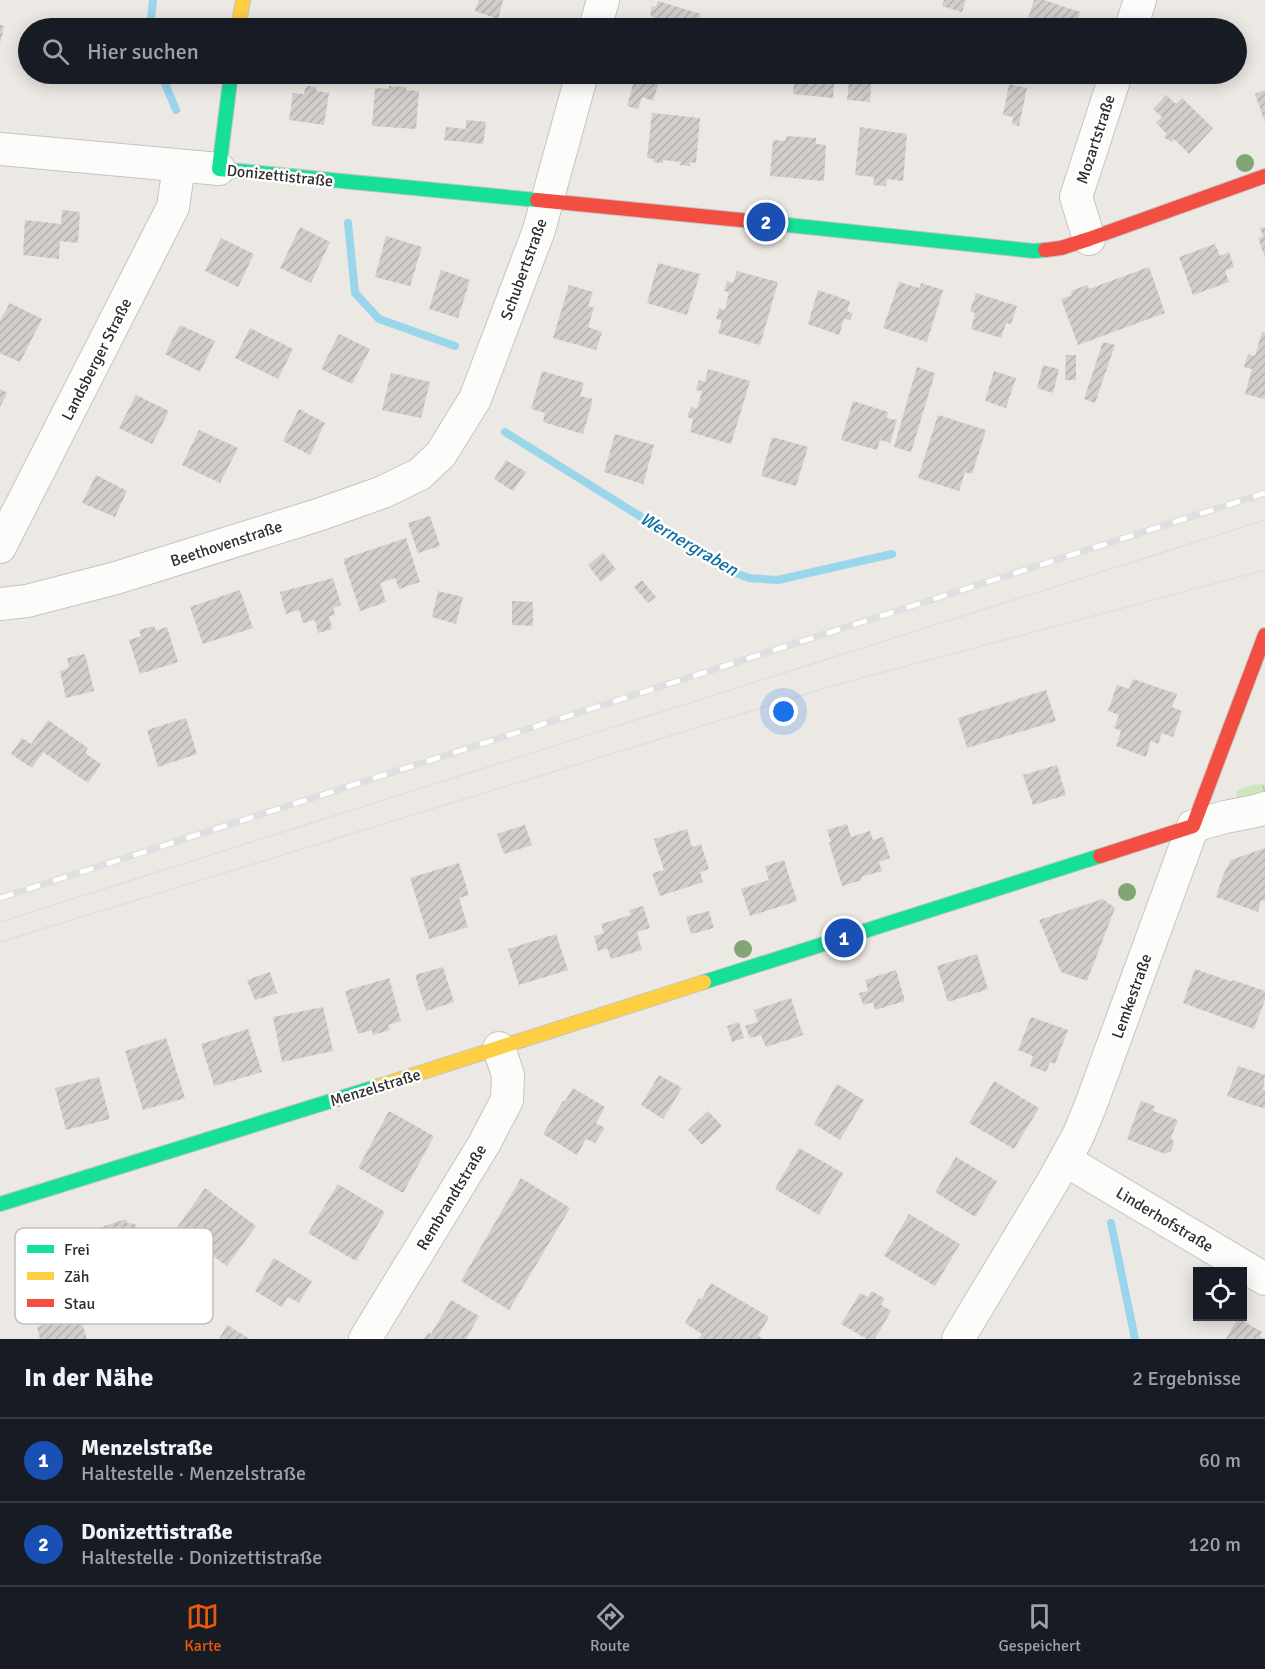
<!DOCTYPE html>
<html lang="de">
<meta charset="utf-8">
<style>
:root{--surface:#171b24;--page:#20242c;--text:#f1f3f6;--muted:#9ea1a6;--line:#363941;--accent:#ea580c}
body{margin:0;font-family:Signika,sans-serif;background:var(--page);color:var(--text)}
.controls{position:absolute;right:18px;bottom:18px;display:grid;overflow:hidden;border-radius:0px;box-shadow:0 3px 15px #0003}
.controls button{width:54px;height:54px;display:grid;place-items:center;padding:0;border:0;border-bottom:2px solid var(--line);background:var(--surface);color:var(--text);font:30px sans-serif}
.you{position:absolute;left:784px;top:712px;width:21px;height:21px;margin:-15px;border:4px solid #fff;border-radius:50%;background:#1a73e8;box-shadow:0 0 0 9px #1a73e833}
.badge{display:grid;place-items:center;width:39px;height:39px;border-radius:50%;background:var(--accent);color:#fff;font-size:20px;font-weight:700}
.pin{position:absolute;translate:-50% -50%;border:3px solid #fff;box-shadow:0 2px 6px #0006}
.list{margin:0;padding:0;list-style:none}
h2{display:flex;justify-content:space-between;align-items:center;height:78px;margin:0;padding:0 24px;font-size:26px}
h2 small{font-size:20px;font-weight:400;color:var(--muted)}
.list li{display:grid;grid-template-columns:39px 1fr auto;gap:18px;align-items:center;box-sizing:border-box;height:84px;padding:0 24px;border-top:2px solid var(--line)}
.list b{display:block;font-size:22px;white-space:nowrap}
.list p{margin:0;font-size:20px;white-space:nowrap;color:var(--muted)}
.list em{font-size:20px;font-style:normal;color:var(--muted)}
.icon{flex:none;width:33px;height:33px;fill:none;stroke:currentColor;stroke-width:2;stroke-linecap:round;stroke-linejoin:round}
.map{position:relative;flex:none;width:1265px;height:1339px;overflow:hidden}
.search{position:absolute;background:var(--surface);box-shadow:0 3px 15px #0003;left:18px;right:18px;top:18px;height:66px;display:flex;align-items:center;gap:15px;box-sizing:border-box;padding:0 21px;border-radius:33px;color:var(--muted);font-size:22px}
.sheet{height:246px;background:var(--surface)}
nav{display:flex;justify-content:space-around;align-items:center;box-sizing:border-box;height:84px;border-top:2px solid var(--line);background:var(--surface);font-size:16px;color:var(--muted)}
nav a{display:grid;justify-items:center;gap:3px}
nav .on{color:var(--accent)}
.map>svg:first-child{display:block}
.grass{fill:url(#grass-tufts)}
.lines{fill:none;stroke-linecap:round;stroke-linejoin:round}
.stream{stroke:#99d6ec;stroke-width:8}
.building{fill:url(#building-hatch)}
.street-casing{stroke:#c5c4c5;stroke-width:34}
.fast-casing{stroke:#c5c4c5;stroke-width:16}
.slow-casing{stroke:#c5c4c5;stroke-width:16}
.jam-casing{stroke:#c5c4c5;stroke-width:16}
.street{stroke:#fcfcfb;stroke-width:32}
.fast{stroke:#16e098;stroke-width:14}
.slow{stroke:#ffcf43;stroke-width:14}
.jam{stroke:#f24e42;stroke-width:14}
.tram{stroke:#dfdfe1;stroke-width:1.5}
.rail-casing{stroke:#dfdfe1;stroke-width:7}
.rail{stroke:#fff;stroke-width:4.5;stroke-dasharray:14;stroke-linecap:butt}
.tree{fill:#82a575}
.labels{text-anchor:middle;stroke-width:5;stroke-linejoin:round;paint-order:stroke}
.street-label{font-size:16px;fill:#2e2e2e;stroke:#fff}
.water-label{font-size:18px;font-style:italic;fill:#0d6fa3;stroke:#fff}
.key{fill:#fff;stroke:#c0c0c0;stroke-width:1.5}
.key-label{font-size:16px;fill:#2e2e2e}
</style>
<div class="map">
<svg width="1265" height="1339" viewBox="0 0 1265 1339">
<defs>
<pattern id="grass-tufts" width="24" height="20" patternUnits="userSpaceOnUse" patternTransform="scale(1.5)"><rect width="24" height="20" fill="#cee6be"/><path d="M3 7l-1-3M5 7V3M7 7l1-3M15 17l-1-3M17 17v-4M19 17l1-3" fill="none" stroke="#b1c6a4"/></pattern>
<pattern id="building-hatch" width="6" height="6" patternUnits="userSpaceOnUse" patternTransform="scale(1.5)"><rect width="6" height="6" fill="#d1cecb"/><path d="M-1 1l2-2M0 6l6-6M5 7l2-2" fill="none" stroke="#b4b1af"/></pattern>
</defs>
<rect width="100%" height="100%" fill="#ece8e4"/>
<path class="grass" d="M1265,783V802L1236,800L1237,791L1245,787Z"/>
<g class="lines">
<g class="stream">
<path d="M150,28L153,0"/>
<path d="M161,74L176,110"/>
<path d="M348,223L355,293L379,319L455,346"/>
<path d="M505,432L723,568L749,578L778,580L892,554"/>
<path d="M1111,1223L1135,1339"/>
</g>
</g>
<g class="building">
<path d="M479,0H503L498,19L475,11Z"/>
<path d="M944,0H966L962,12L942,6Z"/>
<path d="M1034,0H1044L1080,12L1075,28H1025Z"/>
<path d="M658,1L701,14L697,28H649L653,16L650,15L652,6L656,7Z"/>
<path d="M304,18L341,24L340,28H303Z"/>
<path d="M0,25L4,26L1,41H0Z"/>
<path d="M69,74H134L133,84L69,75Z"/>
<path d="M636,74H647L660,78L653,101L642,97L638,109L627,106Z"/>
<path d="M795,74H835L833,98L793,94Z"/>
<path d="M850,74H872L870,102L847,100Z"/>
<path d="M1009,84L1027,88L1019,126L1012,124L1013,117L1003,115Z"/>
<path d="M308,86L315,87L317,91L329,93L324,125L289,120L293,93L304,94L305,89Z"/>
<path d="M389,86L406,87V90L419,91L416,129L372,126L375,88L389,89Z"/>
<path d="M1265,90V122L1255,94Z"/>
<path d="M1166,95L1176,104L1182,98L1213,128L1189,154L1174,139L1171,142L1164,137L1167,134L1156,123L1162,117L1153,109Z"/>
<path d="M652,113L700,118L696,163L690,162V166L680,165L681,162L663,160V163L653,162L654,159L647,158Z"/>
<path d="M466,120L486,122L483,144L444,140L446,127L466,129Z"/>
<path d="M860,127L907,134L903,181L887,179L886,186L873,185L874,177L855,175Z"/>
<path d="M786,136L816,138V144L826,145L824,181L770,176L773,140L785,141Z"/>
<path d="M62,210L80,212L78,243L60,241L59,259L23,255L25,220L61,224Z"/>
<path d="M300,227L330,242L311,283L280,268Z"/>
<path d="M1265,227V257L1258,238L1263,236L1260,228Z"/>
<path d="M386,236L422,247L410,286L375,277Z"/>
<path d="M221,238L254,254L238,287L205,271Z"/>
<path d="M1215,244L1220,256L1229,252L1234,267L1225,271L1229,282L1193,295L1179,257Z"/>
<path d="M658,263L700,274L687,315L647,303Z"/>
<path d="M1149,267L1165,313L1078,345L1061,299L1072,295L1071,291L1087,285L1089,289Z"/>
<path d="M441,270L470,280L458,318L429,309Z"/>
<path d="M737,271L778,282L760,345L718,333L722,320L716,319L719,308L725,310L729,292L724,291L727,281L733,283Z"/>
<path d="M899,282L920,288L921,283L943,290L927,342L883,328Z"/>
<path d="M569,285L593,292L588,306L594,308L588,327L602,332L596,350L553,338Z"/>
<path d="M818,290L850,301L847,311L853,314L850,320L844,319L839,335L808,324Z"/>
<path d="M976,293L1017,306L1011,324L1006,323L1001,338L971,329L975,313L970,311Z"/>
<path d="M10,303L42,319L20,362L0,353V321Z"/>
<path d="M180,325L215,341L200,372L165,354Z"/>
<path d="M250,328L293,349L278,379L235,358Z"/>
<path d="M1262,332H1265V399L1245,394L1252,369L1244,367L1248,354L1255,356Z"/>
<path d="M339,334L370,349L352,384L321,369Z"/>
<path d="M1103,342L1115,345L1095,403L1084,399Z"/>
<path d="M1066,355H1076V380H1065Z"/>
<path d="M1043,365L1059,369L1053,393L1037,388Z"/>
<path d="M917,367L935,373L911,452L894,447Z"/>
<path d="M708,369L750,381L731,444L690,432L693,419L687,417L691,407L697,409L702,391L696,390L699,380L705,382Z"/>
<path d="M542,371L584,383L580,396L593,399L583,434L543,422L545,413L531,409Z"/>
<path d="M994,371L1016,378L1006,408L985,401Z"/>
<path d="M391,373L430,382L421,418L382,410Z"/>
<path d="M0,389L7,393L0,407Z"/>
<path d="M136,395L169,411L152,444L119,428Z"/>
<path d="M853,401L888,412L887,418L897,420L890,443L880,440L877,450L841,440Z"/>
<path d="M299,409L325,423L310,455L283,441Z"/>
<path d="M938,415L986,430L972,474L965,472L959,491L918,478Z"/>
<path d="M199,430L238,448L220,483L182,465Z"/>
<path d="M615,434L654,445L643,484L604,472Z"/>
<path d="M772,437L808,447L796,486L761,476Z"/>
<path d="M506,460L526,472L513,491L494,479Z"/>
<path d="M96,475L127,491L115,517L82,503Z"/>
<path d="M430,516L440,546L418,553L408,523Z"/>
<path d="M406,538L420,582L399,589L395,578L380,583L386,602L360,611L343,559Z"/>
<path d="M603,553L616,569L601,582L588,565Z"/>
<path d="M333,578L341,605L333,608L335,615L329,616L332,629L318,633L315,620L303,623L299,610L286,614L280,592Z"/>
<path d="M642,580L656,597L648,603L634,587Z"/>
<path d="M240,590L253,628L203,644L190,607Z"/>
<path d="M438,591L463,597L456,624L432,617Z"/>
<path d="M512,601L533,602V626L512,625Z"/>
<path d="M154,626L156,631L167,627L178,662L140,674L129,640L141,636L139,630Z"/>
<path d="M85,654L94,691L66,698L60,671L69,668L67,658Z"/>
<path d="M1133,679L1177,694L1172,707L1182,711L1173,737L1162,733L1158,744L1151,741L1146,757L1116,746L1121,731L1114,728L1119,715L1108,711L1117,685L1129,689Z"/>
<path d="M1046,690L1056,721L967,748L958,718Z"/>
<path d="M186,718L197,754L158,767L147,730Z"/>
<path d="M48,720L88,748L85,753L101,764L88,783L43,752L32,768L11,754L22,738L31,744Z"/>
<path d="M1057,765L1066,795L1033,805L1023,775Z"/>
<path d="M847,824L851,837L870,831L873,840L883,837L890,858L879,862L882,871L861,877L862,880L842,886L829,843L831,842L827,830Z"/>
<path d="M525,825L532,845L504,854L497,834Z"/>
<path d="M687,829L692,847L701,844L709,869L700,872L703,882L660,896L652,873L664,870L654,839Z"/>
<path d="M1265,848V901L1261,900L1258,912L1216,897L1224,873L1231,860Z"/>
<path d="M784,860L797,901L750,916L741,889L769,880L765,866Z"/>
<path d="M459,863L469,895L459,898L468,927L429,939L410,878Z"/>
<path d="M1103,899L1115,908L1087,981L1061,972L1039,920Z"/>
<path d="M643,906L650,928L637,932L642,950L611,959L607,948L598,951L594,936L604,933L601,924L631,915L629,910Z"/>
<path d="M709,911L714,928L691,934L686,917Z"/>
<path d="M556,934L568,970L519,985L508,949Z"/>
<path d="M977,954L988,989L948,1002L937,966Z"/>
<path d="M443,967L454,1002L426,1011L415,975Z"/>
<path d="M1195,969L1232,982L1233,980L1265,991V1000L1254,1029L1183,1003Z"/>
<path d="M896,970L905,1001L875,1010L873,1002L863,1005L859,993L868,991L865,980Z"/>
<path d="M270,972L277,993L255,1000L247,980Z"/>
<path d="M389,978L401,1021L388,1025L390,1030L373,1035L372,1030L358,1034L345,991Z"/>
<path d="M791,998L803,1035L766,1047L761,1035L750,1038L745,1026L758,1022L754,1010Z"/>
<path d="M323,1007L333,1051L282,1062L273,1017Z"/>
<path d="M1031,1017L1068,1030L1055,1064L1050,1062L1046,1072L1030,1066L1033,1056L1018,1050Z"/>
<path d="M739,1022L744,1038L732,1042L727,1026Z"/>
<path d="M248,1029L262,1072L214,1086L201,1044Z"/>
<path d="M166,1038L185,1098L143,1110L125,1051Z"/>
<path d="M1238,1066L1265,1075L1263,1090H1265V1109L1227,1096Z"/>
<path d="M659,1075L682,1088L663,1119L641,1105Z"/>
<path d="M99,1077L110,1119L66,1130L55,1088Z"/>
<path d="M994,1081L1039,1108L1014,1149L969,1123Z"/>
<path d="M837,1084L864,1100L840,1140L814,1124Z"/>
<path d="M573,1088L605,1107L596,1123L605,1128L595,1143L586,1139L577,1155L543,1134L563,1101H565Z"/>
<path d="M1141,1101L1155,1106L1153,1111L1178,1120L1171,1137L1174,1143L1171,1151L1165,1154L1127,1139Z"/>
<path d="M389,1111L434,1136L403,1193L358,1168Z"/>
<path d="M708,1111L722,1126L702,1145L688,1130Z"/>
<path d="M799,1148L843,1173L819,1215L775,1189Z"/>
<path d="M956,1157L997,1181L975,1217L935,1192Z"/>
<path d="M521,1178L570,1208L509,1310L461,1281Z"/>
<path d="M338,1184L385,1212L356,1261L308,1233Z"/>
<path d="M205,1188L256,1226L227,1266L176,1229Z"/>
<path d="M909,1214L960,1244L935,1286L884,1256Z"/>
<path d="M126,1219L127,1223L135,1224L137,1230L131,1235L139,1259L99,1272L86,1232Z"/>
<path d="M274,1258L312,1281L299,1303L288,1297L282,1307L255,1291Z"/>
<path d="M711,1283L769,1317L758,1336L764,1339H698L702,1334L685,1323L699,1298L701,1300Z"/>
<path d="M872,1291L885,1299L881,1305L891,1311L875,1339H867L841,1324L860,1293L868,1297Z"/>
<path d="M451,1300L479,1316L466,1339H424L428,1333L431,1334Z"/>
<path d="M79,1314L87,1339H40L37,1327Z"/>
<path d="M1238,1318L1262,1332L1260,1336L1264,1339H1226Z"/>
<path d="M227,1325L250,1339H219Z"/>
</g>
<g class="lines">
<g class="street-casing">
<g id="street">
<path d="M595,28L603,0"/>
<path d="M1131,28L1140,0"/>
<path d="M0,149L219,169"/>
<path d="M1089,239L1076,197L1116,74"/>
<path d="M0,547L173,207L179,166"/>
<path d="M0,604L27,601L116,578L318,515L383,492L420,474L441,454L475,399L539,230L582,74"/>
<path d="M1065,1160L1265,1279"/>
<path d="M365,1339L484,1144L507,1100L508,1075L499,1048"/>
<path d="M958,1339L1052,1183L1078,1136L1090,1107L1193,826L1225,817L1256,811L1265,808"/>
</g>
</g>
<g class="fast-casing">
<g id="fast">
<path d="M231,74L219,169L537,200"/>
<path d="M741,220L1034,251L1045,250"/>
<path d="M704,982L1100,856"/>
<path d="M0,1204L379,1086"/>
</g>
</g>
<g class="slow-casing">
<g id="slow">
<path d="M238,28L243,0"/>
<path d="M379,1086L704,982"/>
</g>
</g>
<g class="jam-casing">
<g id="jam">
<path d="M537,200L741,220"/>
<path d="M1045,250L1061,248L1089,239L1265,176"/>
<path d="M1100,856L1193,826L1265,635"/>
</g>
</g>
<use href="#street" class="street"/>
<use href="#fast" class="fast"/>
<use href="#slow" class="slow"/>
<use href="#jam" class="jam"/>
<g class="tram">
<path d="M0,922L1265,520"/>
<path d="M0,942L832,686L1265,570"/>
</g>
<g class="rail-casing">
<path id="rail" d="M0,898L1265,493"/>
</g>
<use href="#rail" class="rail"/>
</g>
<g class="tree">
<circle cx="1245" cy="163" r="9"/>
<circle cx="1127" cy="892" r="9"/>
<circle cx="743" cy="949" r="9"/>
</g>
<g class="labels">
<g class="street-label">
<text transform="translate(1095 139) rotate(-72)" y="6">Mozartstraße</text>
<text transform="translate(280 175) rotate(6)" y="6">Donizettistraße</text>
<text transform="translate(523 269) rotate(-70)" y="6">Schubertstraße</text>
<text transform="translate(96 359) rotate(-63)" y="6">Landsberger Straße</text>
<text transform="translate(226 543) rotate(-18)" y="6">Beethovenstraße</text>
<text transform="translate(1131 996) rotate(-70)" y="6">Lemkestraße</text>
<text transform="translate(375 1087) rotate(-17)" y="6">Menzelstraße</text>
<text transform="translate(451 1197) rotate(-59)" y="6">Rembrandtstraße</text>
<text transform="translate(1165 1219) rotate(31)" y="6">Linderhofstraße</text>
</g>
<g class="water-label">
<text transform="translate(689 544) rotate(30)" y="6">Wernergraben</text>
</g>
</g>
<rect x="15" y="1228" width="198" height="96" rx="9" class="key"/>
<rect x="27" y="1245" width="27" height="8" fill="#16e098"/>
<rect x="27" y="1272" width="27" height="8" fill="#ffcf43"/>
<rect x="27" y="1299" width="27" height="8" fill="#f24e42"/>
<g class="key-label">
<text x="64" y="1255">Frei</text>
<text x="64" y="1282">Zäh</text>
<text x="64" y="1309">Stau</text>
</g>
</svg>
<div class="controls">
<button><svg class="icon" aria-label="locate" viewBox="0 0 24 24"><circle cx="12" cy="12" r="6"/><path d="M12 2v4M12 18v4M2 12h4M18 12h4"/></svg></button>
</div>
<div class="you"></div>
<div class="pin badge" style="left:844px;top:938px;background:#1a4fb4">1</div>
<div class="pin badge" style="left:766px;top:222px;background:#1a4fb4">2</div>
<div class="search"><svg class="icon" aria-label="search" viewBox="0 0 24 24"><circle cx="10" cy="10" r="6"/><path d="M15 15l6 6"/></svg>Hier suchen</div>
</div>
<section class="sheet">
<h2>In der Nähe<small>2 Ergebnisse</small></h2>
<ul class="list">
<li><span class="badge" style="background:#1a4fb4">1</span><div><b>Menzelstraße</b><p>Haltestelle · Menzelstraße</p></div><em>60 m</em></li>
<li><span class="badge" style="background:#1a4fb4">2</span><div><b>Donizettistraße</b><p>Haltestelle · Donizettistraße</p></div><em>120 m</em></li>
</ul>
</section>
<nav>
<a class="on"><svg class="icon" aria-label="map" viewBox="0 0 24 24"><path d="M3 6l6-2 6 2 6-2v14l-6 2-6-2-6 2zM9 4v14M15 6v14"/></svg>Karte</a>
<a><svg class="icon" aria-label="directions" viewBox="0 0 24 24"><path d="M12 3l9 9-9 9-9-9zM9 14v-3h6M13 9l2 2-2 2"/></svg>Route</a>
<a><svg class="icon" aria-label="saved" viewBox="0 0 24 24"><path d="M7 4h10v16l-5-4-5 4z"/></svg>Gespeichert</a>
</nav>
